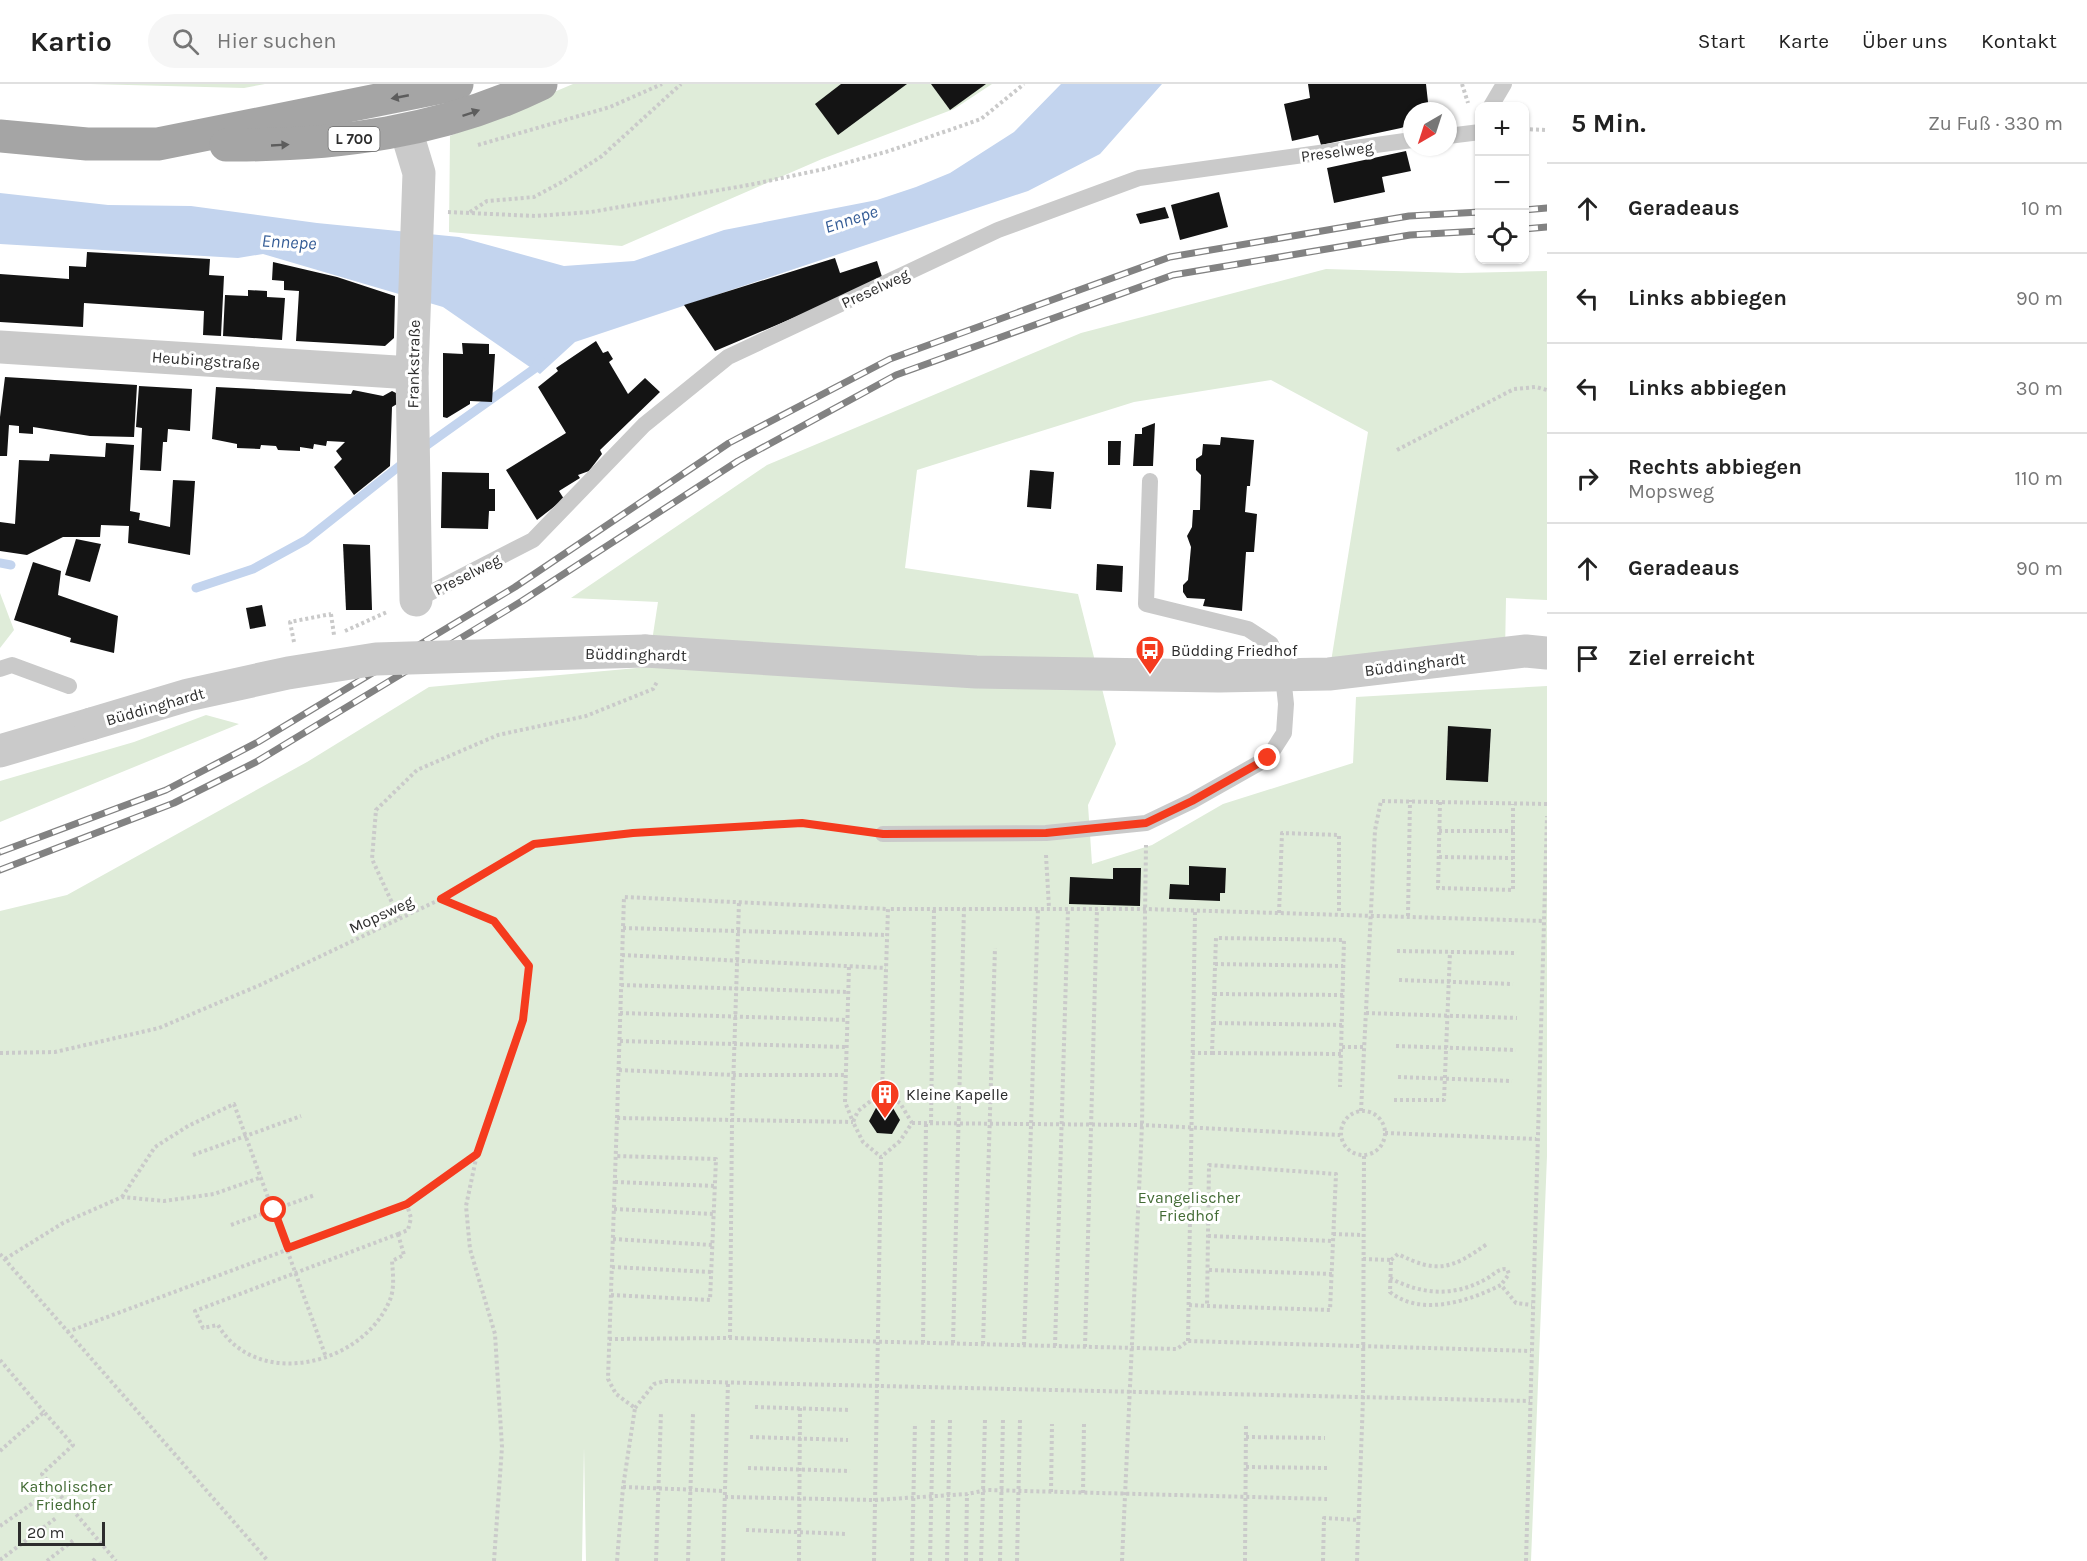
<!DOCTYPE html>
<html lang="de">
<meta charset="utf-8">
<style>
:root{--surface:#fff;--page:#f6f6f6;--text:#222;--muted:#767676;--line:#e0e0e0}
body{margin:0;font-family:Karla,sans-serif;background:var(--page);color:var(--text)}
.controls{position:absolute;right:18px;top:18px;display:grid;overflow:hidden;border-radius:12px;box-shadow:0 2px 4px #0004}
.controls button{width:54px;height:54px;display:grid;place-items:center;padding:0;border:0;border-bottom:2px solid var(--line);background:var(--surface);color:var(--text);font:30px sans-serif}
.compass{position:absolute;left:1403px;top:18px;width:54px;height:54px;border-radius:50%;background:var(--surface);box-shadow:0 2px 4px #0004;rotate:219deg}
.scale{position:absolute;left:18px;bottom:15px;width:87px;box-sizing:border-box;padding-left:6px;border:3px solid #2d2d2d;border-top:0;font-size:16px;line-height:21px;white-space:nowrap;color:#2d2d2d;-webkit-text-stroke:4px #fff;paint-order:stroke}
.stop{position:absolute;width:18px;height:18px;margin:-14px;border:4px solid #f53b1e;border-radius:50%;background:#fff}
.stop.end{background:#f53b1e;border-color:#fff;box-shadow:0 2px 6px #0008}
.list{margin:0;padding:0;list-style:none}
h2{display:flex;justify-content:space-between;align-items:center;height:78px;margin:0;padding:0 24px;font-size:26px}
h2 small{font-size:20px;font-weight:400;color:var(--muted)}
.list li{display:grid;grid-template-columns:39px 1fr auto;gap:18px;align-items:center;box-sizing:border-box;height:90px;padding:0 24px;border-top:2px solid var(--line)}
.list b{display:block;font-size:22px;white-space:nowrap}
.list p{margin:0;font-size:20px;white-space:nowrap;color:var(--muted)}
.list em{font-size:20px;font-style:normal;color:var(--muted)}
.icon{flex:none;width:33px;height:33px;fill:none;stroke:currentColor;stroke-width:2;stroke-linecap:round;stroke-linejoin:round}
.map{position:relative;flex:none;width:1547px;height:1477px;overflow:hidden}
header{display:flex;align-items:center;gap:36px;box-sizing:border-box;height:84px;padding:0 30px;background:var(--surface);border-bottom:2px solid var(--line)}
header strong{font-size:28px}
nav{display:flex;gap:33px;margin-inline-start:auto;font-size:21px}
.search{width:420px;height:54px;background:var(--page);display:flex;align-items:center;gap:15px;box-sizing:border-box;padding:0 21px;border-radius:33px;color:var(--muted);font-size:22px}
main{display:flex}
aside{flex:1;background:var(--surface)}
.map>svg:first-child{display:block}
.green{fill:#dfecd9}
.water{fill:#c3d4ee}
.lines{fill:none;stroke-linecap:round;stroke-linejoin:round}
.stream{stroke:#c3d4ee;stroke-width:9}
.building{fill:#141414}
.path{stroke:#cacaca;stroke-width:4;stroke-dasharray:3 3;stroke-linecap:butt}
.service{stroke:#cacaca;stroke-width:16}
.minor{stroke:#cacaca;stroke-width:33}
.primary{stroke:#a5a5a5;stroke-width:33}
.rail-casing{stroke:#828282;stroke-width:7}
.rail{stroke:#fff;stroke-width:4.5;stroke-dasharray:14;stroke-linecap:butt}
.path-bridge{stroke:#cacaca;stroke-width:4;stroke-dasharray:3 3;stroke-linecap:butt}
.minor-bridge{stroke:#cacaca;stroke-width:33}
.oneway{fill:#5d5d5d}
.route{stroke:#f53b1e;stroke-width:8}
.labels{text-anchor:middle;stroke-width:6;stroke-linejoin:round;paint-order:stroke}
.shield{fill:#fff;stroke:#6c6c6c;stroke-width:1.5}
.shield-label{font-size:15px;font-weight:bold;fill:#2d2d2d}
.street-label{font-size:16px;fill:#2d2d2d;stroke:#fff}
.poi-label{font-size:16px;fill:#2d2d2d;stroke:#fff;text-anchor:start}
.park-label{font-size:16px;fill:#446c36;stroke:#fff}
.water-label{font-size:18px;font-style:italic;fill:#345c96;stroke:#fff}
</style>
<header>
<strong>Kartio</strong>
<div class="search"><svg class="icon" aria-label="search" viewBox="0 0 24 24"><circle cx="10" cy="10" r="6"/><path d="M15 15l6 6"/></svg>Hier suchen</div>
<nav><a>Start</a><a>Karte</a><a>Über uns</a><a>Kontakt</a></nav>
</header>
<main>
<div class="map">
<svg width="1547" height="1477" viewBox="0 0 1547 1477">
<rect width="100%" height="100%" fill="#fff"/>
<g class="green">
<path d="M90,0H265L244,4Z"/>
<path d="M573,0H992L954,25L822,75L622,162L449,148L450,52Z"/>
<path d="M1326,185L1461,189L1547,187V516L1506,514L1505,569L1329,590L1368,348L1271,296L1134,318L917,386L905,484L1078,510L1116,660L1088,721L1092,780L1152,761L1223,720L1353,679L1356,613L1547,602V1072L1531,1477H586L584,1363L582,1477H0V827L67,811L307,678L429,603L648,583L658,518L571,514L767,381L1081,249Z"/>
<path d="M0,509L14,546L0,564Z"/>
<path d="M206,631L239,640L0,738V697L134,658Z"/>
</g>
<path class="water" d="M1061,0H1162L1100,70L1028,107L575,258L540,290L443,223L263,170L238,174L0,160V109L108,121L191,122L317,139L459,153L564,182L634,177L724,146L877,116L916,103L950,89L1014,48Z"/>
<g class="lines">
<g class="stream">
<path d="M420,366L534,285L540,275"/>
<path d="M0,479L11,481"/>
<path d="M196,504L253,485L306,456L407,376"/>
</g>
</g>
<g class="building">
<path d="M841,0H907L838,51L815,20Z"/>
<path d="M931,0H986L950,26Z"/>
<path d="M1308,0H1426L1429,27H1412V40L1401,44L1321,61L1318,51L1292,57L1284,20L1310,14Z"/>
<path d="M1406,67L1411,87L1382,93L1385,108L1334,119L1327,84Z"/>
<path d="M1219,108L1228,143L1180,156L1171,121Z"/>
<path d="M1165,123L1169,134L1140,140L1136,130Z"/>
<path d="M87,168L210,175L209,191L224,192L221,252L203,251L204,227L84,219L83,243L0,238V190L69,195V182L86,183Z"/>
<path d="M835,174L840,189L877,177L883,196L715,267L684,221Z"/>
<path d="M273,178L337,193L395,212L394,254L385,262L296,257L299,207L284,206V197L272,196Z"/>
<path d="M248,206L267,207V213L285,214L282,256L223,252L225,211L248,212Z"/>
<path d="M596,257L603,269L608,267L613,275L609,278L628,310L645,294L660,308L600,366L602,370L589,387L578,391L580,394L559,407L564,415L537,436L506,386L566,349L538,303L558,287L556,284Z"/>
<path d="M462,259L489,260V270H495L492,318L470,317V320L447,334L443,333V269L463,270Z"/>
<path d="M5,293L137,301L134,353L90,352L33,343V350L19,349V342L9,341L7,372H0V333Z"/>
<path d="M139,302L192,305L190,347L168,345L167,358H163L161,387L140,386L142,344L136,343Z"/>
<path d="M216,303L351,310L353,306L383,312L392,307L398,310L397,320L392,323L390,382L354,411L334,383L342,375L336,367L345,358L327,357L326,362L314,360L313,365L300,363V367L278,366L276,362L261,361L260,365L237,364V360L212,355Z"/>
<path d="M1155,339L1153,382H1133L1135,350H1142V344Z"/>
<path d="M1221,353L1254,356L1250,402H1247L1245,428L1257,430L1254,468H1246L1242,527L1203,522L1205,515L1187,514L1183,508V501L1188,496L1191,463L1187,452L1192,443L1193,426H1200L1201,391L1196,386V375L1202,371L1203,360L1220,361Z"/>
<path d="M1108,357H1121L1120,381H1108Z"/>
<path d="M106,359L134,361L130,427L140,429L139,436L170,443L173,396L195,397L190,471L128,459L129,442L101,441L100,453H63L27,471L0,467V438L15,440L19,376L49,377L50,370L105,373Z"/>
<path d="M1030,386L1054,388L1051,425L1027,423Z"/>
<path d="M442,388L489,389V405H495V427H489L488,445L441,444Z"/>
<path d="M76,455L101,460L90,498L65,491Z"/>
<path d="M343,460L370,461L372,526H346Z"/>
<path d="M33,478L61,487L58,511L118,532L114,569L70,558L71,554L14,536Z"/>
<path d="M1097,480L1123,482L1122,508L1096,506Z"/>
<path d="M262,521L266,542L250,545L246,524Z"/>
<path d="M1448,642L1491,645L1488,698L1446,696Z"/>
<path d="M1189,782L1226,784L1225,809H1220V817L1169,815L1170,800L1189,801Z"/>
<path d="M1113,784H1141L1140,822L1069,820L1070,793L1113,795Z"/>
<path d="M877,1022L893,1024L900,1036L892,1050L877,1049L869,1037Z"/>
</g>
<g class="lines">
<g class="path">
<path d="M1462,0L1468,19"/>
<path d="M1524,45L1547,46"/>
<path d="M478,61L610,23L662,0"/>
<path d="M448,128L535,132L591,128L749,101L824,85L889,67L981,35L1024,0"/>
<path d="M470,128L487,117L534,113L562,98L602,72L681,0"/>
<path d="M1397,366L1514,305L1536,303L1547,306"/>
<path d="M345,547L387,528"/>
<path d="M294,558L290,538L331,530"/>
<path d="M1440,718L1438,804L1513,806V720"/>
<path d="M1439,747H1513"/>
<path d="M1046,771L1049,824"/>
<path d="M1439,773L1513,774"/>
<path d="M441,815L494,837L529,882L523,936L477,1070L466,1122L470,1165L495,1250L502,1363L494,1477"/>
<path d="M1279,829L1282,749L1339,751V829"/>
<path d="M1408,832L1410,716"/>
<path d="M399,834L372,775L376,726L417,686L498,651L586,632L653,605L657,598"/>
<path d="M623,844L887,851"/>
<path d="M1397,867L1517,869"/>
<path d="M622,871L886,884"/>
<path d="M1215,880L1343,882"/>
<path d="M849,883L845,1018L853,1038"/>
<path d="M1399,896L1513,900"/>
<path d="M621,901L848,908"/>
<path d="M1214,910L1343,911"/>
<path d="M620,929L847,936"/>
<path d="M1366,929L1517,934"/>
<path d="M1213,939L1342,941"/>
<path d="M620,957L846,963"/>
<path d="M1396,962L1516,966"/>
<path d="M1342,963H1365"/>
<path d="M0,969L55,968L159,944L260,901L441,815L534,760L633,749L802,739L862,747"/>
<path d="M1192,969H1212L1216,854L1344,856L1340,1003"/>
<path d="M1212,969L1342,970"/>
<path d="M619,986L734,991H845"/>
<path d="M1398,993L1512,997"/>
<path d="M882,1008L888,825H1145L1543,837"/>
<path d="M1394,1016H1444L1450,868"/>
<circle cx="1363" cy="1049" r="22"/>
<path d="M1361,1027L1375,746L1381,717L1547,720"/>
<path d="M617,1034L624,813L888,825"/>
<path d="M912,1039L1142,1041L1340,1051"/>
<path d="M931,1039L934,825"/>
<path d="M1385,1049L1536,1055"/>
<path d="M193,1071L301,1032"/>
<path d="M615,1098L715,1102"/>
<path d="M122,1113L155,1063L188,1042L234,1020L326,1273"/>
<path d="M1190,1118H1208"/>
<path d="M614,1125L713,1130"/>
<path d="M231,1141L315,1111"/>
<path d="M398,1150L404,1171L392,1177C393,1190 395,1206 389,1218C361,1282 256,1306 218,1241L203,1244L195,1227Z"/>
<path d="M398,1150L408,1146L411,1134L407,1121"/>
<path d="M1333,1150L1363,1151"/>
<path d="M1208,1152L1333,1157"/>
<path d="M613,1155L712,1161"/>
<path d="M0,1170L268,1477"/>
<path d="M5,1175L63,1139L122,1113L164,1117L214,1110L262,1093"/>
<path d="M1363,1175L1391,1176L1390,1208C1421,1233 1469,1217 1501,1201L1516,1219L1532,1221"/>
<path d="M1391,1176L1398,1170C1437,1190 1452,1185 1487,1160"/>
<path d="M612,1183L711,1188"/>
<path d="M1209,1186L1332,1190"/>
<path d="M1390,1194C1422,1211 1454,1213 1486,1195C1494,1191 1498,1184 1507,1185L1509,1190L1501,1201"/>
<path d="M611,1211L710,1216L716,1075L616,1072"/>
<path d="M1189,1221L1207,1222L1330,1226L1336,1090L1209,1081L1207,1222"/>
<path d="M67,1248L407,1121L476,1071"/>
<path d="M730,1254L732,1036L739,818"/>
<path d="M609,1255L730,1254L1177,1265L1188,1257L1531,1267"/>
<path d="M1188,1257L1195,828"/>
<path d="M923,1259L926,1040"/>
<path d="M953,1259L964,824"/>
<path d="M983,1260L995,864"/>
<path d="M1024,1261L1038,824"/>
<path d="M1055,1262L1068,825"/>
<path d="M1085,1263L1097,825"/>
<path d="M0,1276L44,1328"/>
<path d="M755,1323L850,1326"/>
<path d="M635,1324L654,1300L665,1297L1530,1317"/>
<path d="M750,1353L848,1356"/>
<path d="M1246,1353L1325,1354"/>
<path d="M0,1367L44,1328L73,1361L42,1390L116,1477"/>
<path d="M1246,1383L1327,1384"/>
<path d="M748,1384L850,1387"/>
<path d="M623,1403L725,1407"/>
<path d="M1051,1408L1052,1340"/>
<path d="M1083,1409L1084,1340"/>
<path d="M725,1413L875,1416L967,1410L987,1406L1327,1415"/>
<path d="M0,1442L40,1414"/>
<path d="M746,1446L847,1450"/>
<path d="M0,1476L56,1434"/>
<path d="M47,1477L75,1455"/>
<path d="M93,1477L97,1473"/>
<path d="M617,1477L623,1403L635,1324L616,1310L608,1295L617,1034L853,1038"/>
<path d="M656,1477L661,1328"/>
<path d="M688,1477L693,1330"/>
<path d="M723,1477L728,1298"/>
<path d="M799,1477L800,1324"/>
<path d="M874,1477L881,1073L900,1057L912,1039L900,1019L882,1008L858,1027L853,1038L863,1058L881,1073"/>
<path d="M912,1477L915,1339"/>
<path d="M930,1477L933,1335"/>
<path d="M947,1477L950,1336"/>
<path d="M966,1477L967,1410"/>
<path d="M981,1477L985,1336"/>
<path d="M1000,1477L1003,1335"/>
<path d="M1017,1477L1020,1335"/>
<path d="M1122,1477L1142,1041L1146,761"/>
<path d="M1245,1477L1246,1340"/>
<path d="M1323,1477L1324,1434L1359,1436"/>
<path d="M1357,1477L1363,1315L1364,1072"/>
<path d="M1526,1477L1547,732"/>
</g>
<g class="service">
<path d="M1491,22L1504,0"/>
<path d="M1448,52L1480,48"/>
<path d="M416,516L533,456L644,341L728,273L998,146L1139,94L1412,56"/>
<path d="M0,585L12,581L69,602"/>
<path d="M883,750L1046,749L1146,739L1192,717L1268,674L1284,649L1286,620L1283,592L1271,560L1248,545L1146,520L1150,397"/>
</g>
<g class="minor">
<path d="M406,46L419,89L412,289L416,516"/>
<path d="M0,263L412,289"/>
<path d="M645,567L976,588L1219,592L1329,590L1526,567L1547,569"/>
<path d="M0,667L91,640"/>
</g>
<g class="primary">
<path d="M0,52L87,60H158L457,0"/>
<path d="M226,61C335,62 442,48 541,0"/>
</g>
<g class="rail-casing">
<g id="rail">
<path d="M1524,126L1547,124"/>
<path d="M1524,145L1547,143"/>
<path d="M0,768L166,706L258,658L515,503L729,359L890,275L1170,173L1409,132L1480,128"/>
<path d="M0,786L174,719L256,678L522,517L738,377L896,291L1173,191L1410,151L1480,147"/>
</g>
</g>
<use href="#rail" class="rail"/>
<path class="path-bridge" d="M331,530L334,551"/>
<path class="minor-bridge" d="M91,640L188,611L288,589L376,575L645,567"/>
</g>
<defs><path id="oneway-solid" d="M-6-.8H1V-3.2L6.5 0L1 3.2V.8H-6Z" transform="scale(1.5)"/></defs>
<g class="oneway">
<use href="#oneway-solid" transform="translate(400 13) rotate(169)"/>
<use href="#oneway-solid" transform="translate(471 29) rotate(-19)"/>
<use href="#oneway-solid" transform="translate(280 61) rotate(-3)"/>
</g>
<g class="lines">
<path class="route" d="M274,1126L288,1164L407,1120L477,1070L523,936L529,882L494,837L441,815L534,760L633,749L802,739L883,750L1046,749L1146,739L1192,717L1268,674"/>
</g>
<defs>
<g id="bus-pin" transform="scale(1.5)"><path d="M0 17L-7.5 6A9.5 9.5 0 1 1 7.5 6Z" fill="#f53b1e" stroke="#fff"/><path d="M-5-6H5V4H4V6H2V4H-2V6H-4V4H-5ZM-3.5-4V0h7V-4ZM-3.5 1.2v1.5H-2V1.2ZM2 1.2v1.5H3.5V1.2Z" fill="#fff"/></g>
<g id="building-pin" transform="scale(1.5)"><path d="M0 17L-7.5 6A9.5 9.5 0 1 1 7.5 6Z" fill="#f53b1e" stroke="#fff"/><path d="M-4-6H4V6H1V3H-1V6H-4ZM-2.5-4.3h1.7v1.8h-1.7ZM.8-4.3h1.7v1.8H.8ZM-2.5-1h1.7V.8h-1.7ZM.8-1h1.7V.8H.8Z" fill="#fff"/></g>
</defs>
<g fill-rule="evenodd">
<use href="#bus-pin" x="1150" y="566"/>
<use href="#building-pin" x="885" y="1010"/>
</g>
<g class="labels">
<rect class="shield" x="328.5" y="43" width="51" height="24" rx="4.5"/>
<g class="shield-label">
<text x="354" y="60">L 700</text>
</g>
<g class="street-label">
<text transform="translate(1337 67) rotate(-8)" y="6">Preselweg</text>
<text transform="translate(875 204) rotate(-25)" y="6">Preselweg</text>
<text transform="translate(206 276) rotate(4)" y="6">Heubingstraße</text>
<text transform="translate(413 280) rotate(-89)" y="6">Frankstraße</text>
<text transform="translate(467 490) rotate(-27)" y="6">Preselweg</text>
<text transform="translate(636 570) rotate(1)" y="6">Büddinghardt</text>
<text transform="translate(1415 580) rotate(-7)" y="6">Büddinghardt</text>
<text transform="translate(155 622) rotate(-16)" y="6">Büddinghardt</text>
<text transform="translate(381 830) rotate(-25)" y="6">Mopsweg</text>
</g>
<g class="poi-label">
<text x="1171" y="572">Büdding Friedhof</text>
<text x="906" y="1016">Kleine Kapelle</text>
</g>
<g class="park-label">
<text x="1189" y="1119">Evangelischer<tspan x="1189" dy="18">Friedhof</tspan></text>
<text x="66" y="1408">Katholischer<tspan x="66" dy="18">Friedhof</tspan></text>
</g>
<g class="water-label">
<text transform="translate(851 135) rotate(-18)" y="6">Ennepe</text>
<text transform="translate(289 158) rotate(3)" y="6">Ennepe</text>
</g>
</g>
</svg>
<div class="controls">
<button>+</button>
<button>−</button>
<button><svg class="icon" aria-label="locate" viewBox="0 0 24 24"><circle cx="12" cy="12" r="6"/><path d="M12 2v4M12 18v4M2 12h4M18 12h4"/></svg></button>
</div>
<svg class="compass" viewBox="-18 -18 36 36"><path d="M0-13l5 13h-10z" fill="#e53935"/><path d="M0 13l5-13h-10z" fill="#767676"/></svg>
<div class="scale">20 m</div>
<div class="stop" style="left:274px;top:1126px"></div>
<div class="stop end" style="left:1268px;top:674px"></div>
</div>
<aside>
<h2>5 Min.<small>Zu Fuß · 330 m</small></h2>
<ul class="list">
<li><svg class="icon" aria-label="ahead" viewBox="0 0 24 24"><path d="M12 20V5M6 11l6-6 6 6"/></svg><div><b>Geradeaus</b></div><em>10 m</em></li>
<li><svg class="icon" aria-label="left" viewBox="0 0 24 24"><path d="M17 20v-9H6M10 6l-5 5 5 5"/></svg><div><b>Links abbiegen</b></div><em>90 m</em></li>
<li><svg class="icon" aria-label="left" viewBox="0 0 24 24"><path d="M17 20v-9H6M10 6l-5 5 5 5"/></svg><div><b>Links abbiegen</b></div><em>30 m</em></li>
<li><svg class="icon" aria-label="right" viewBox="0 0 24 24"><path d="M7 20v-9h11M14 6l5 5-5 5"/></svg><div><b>Rechts abbiegen</b><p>Mopsweg</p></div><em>110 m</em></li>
<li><svg class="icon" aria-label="ahead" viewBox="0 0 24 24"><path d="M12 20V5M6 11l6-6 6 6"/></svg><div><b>Geradeaus</b></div><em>90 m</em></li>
<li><svg class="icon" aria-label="arrive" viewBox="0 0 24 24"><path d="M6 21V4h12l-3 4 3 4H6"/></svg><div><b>Ziel erreicht</b></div></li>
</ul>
</aside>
</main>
